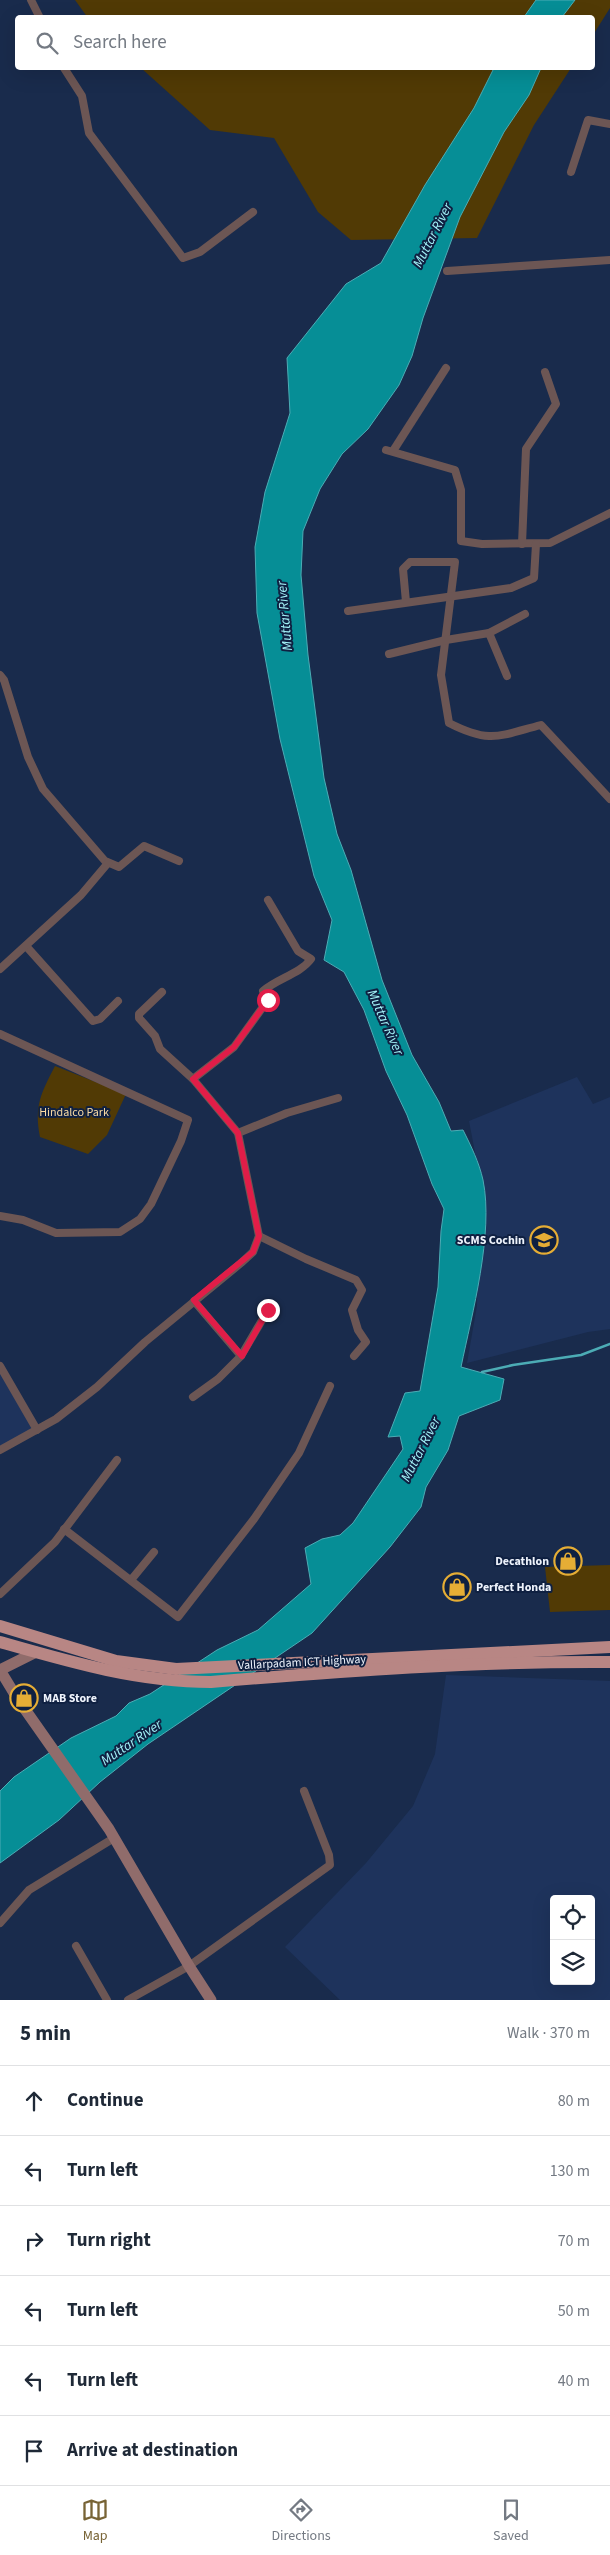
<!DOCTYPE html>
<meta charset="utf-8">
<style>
:root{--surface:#fff;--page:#f6f6f7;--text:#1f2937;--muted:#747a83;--line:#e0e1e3;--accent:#786436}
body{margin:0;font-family:"Source Sans 3",sans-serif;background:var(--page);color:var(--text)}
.controls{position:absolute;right:15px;bottom:15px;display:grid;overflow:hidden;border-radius:5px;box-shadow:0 5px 20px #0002}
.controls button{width:45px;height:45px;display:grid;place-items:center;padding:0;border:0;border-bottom:1px solid var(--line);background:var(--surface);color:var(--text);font:25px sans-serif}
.stop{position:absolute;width:15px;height:15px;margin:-11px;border:4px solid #e11d48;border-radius:50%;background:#fff}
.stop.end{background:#e11d48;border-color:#fff;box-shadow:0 1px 5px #0008}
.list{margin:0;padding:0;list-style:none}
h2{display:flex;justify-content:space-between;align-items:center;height:65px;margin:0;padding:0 20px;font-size:21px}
h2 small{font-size:16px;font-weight:400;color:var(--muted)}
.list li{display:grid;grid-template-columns:32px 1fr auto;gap:15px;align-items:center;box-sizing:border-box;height:70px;padding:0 20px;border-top:1px solid var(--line)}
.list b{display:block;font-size:19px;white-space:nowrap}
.list em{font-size:16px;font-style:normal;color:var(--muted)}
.icon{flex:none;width:28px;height:28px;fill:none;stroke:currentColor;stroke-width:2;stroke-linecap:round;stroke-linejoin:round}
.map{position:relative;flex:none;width:610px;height:2000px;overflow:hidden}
.search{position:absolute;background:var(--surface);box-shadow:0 5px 20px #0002;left:15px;right:15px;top:15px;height:55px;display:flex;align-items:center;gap:12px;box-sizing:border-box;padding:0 18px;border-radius:5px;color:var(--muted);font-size:19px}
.sheet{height:485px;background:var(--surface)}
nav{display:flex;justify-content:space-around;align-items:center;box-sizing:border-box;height:70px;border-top:1px solid var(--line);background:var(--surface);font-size:14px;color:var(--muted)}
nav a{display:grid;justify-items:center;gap:2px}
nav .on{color:var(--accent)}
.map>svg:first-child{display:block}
.built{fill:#1e335c;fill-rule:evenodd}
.green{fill:#513a05}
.water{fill:#068e96;stroke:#4cacb5}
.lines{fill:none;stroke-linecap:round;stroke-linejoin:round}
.stream{stroke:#4cacb5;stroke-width:2.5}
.minor{stroke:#6c5654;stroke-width:8}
.secondary{stroke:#906c6b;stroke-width:11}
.trunk{stroke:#b88684;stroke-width:12}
.route{stroke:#e11d48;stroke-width:6}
.labels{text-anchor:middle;stroke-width:4;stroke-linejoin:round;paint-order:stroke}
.park-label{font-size:12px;fill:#f8daa4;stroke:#0f2041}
.poi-label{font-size:12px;font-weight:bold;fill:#eef3fc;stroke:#0f2041;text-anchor:end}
.street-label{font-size:12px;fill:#eef3fc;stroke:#0f2041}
.water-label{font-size:14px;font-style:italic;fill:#a3f2f8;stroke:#0f2041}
</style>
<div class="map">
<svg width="610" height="2000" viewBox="0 0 610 2000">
<rect width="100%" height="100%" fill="#192b4c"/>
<g class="built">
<path d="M577,1077L593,1104L610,1097V1329L588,1332L467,1363L477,1306L479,1173L469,1121Z"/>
<path d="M0,1373L33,1429L0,1447Z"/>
<path d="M446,1675L610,1681V2000H340L285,1947L366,1863L413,1806L435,1754ZM554,1899H591V1981H554Z"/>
</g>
<g class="green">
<path d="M75,0H610V8L593,35L592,18H88Z"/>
<path d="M141,68H571L534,125L477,238L351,240L318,212L274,138L210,130Z"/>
<path d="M55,1066L126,1094L107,1135L88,1154L40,1137C34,1106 41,1093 55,1066Z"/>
<path d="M610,1565V1610L550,1612L545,1567Z"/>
</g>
<g class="water">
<path d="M536,0H575L562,17H524Z"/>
<path d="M494,68H541L529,95L504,132L460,217L423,318L412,356L399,385L368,429L342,454L320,489L303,531L301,575L308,655L324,778L337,834L351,870L382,980L412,1055L439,1102L451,1131L463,1130C471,1146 479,1162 483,1180C494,1233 472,1314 461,1367L504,1379L500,1400L459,1416L448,1450L426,1487L421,1507L390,1547L312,1633L148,1744L100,1782L59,1820L0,1863V1791L14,1777L71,1738L116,1716L129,1703L150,1694L217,1650L258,1630L311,1584L305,1548L322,1539L340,1535L353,1523L403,1449L400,1436L388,1437L405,1393L420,1391L438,1287L441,1231L444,1209L432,1184L407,1115L386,1071L364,1010L344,972L324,960L332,920L314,876L280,739L257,613L255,547L265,492L290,413L287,358L346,284L381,263L425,185L474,108Z"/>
</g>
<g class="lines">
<path class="stream" d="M482,1372L513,1365L581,1355L610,1344"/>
<g class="minor">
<path d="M31,0L40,18"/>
<path d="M64,68L82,96L89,133L183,258L200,252L253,212"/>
<path d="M571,172L588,120L610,124"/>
<path d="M447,271L610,260"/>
<path d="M386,450L455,470L461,490V541L482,544L550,543L610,513"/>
<path d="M393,451L446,368"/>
<path d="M522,544L526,449L556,404L545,372"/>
<path d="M406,602L403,569L410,562H455L441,675L449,723C490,744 499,736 541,725L610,799"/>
<path d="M348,611L511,588L534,578L536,544"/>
<path d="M489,633L507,676"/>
<path d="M389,654L446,640L489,633L525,614"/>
<path d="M0,675L4,680L28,757L43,789L105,861L119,867L144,846L179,861"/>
<path d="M26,946L93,1021L100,1019L118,1001"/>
<path d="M0,969L81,895L108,863"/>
<path d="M0,1034L188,1120L181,1141L151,1204L140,1219L120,1232L56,1233L23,1220L0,1216"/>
<path d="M193,1079L234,1047L268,1000L263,991C278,978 300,974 311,959L298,951L268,900"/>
<path d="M238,1133L287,1113L338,1098"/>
<path d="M259,1236L306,1259L356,1280L362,1290L352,1310L358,1330L366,1342L354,1356"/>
<path d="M194,1301L241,1356L268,1310L275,1311"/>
<path d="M0,1366L37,1430"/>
<path d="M193,1397L218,1379L241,1356"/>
<path d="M0,1450L56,1419L97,1387L145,1342L241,1263L253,1252L259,1236L238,1133L193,1079L160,1049L155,1036L139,1018V1014L162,992"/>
<path d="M64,1529L178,1617L254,1519L299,1453L330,1386"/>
<path d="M131,1580L154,1552"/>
<path d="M0,1594L55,1542L117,1460"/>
<path d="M0,1923L29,1890L114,1838"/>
<path d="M76,1946L107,2000"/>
<path d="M128,2000L189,1966L330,1865L329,1855L304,1791"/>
</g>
<g class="secondary">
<path d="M0,1670L17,1698L109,1829L189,1966L211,2000"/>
<path d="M0,1670L36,1652"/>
</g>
<g class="trunk">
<path d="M0,1626L116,1661L176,1669L610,1647"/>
<path d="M0,1642C70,1662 138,1682 211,1682C344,1671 476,1661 610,1662"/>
</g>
</g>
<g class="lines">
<path class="route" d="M268,1000L234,1047L193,1079L238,1133L259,1236L253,1252L194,1300L242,1356L268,1310"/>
</g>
<defs>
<g id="university-ring" transform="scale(1.4375)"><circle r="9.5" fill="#0f2041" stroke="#e5ad35" stroke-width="1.5"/><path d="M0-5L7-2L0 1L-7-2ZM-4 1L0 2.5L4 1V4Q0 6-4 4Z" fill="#e5ad35"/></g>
<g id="shop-ring" transform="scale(1.4375)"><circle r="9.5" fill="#0f2041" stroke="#e5ad35" stroke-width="1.5"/><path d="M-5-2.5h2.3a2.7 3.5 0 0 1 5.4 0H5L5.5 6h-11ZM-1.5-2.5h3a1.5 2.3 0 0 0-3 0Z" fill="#e5ad35"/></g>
</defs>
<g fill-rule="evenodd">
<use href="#university-ring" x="544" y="1240"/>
<use href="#shop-ring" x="568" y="1561"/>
<use href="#shop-ring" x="457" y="1587"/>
<use href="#shop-ring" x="24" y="1698"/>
</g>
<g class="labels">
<g class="park-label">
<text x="74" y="1116">Hindalco Park</text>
</g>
<g class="poi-label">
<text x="525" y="1244">SCMS Cochin</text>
<text x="549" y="1565">Decathlon</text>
<text x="476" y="1591" text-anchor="start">Perfect Honda</text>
<text x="43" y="1702" text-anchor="start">MAB Store</text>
</g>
<g class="street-label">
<text transform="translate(302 1662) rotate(-3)" y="4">Vallarpadam ICT Highway</text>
</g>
<g class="water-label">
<text transform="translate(432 235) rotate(-63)" y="5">Muttar River</text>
<text transform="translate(284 616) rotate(-95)" y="5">Muttar River</text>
<text transform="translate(386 1022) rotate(66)" y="5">Muttar River</text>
<text transform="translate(420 1449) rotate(-63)" y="5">Muttar River</text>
<text transform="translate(131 1742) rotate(-34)" y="5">Muttar River</text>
</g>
</g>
</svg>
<div class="controls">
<button><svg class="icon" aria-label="locate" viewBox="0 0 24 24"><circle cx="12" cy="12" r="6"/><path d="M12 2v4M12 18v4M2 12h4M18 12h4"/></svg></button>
<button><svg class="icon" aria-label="layers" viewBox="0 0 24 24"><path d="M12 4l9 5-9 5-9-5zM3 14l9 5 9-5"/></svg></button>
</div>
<div class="stop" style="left:268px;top:1000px"></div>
<div class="stop end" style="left:268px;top:1310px"></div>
<div class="search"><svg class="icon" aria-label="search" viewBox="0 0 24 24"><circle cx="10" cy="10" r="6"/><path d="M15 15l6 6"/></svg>Search here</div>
</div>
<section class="sheet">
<h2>5 min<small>Walk · 370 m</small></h2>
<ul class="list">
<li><svg class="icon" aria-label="ahead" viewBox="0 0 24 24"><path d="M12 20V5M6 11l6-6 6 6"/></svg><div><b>Continue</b></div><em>80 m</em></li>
<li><svg class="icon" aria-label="left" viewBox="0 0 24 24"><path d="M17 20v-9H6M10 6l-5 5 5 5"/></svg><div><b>Turn left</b></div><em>130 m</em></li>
<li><svg class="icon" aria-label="right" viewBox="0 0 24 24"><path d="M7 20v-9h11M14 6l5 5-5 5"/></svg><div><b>Turn right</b></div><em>70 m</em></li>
<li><svg class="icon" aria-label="left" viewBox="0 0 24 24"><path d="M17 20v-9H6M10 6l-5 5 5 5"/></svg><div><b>Turn left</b></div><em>50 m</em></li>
<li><svg class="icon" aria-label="left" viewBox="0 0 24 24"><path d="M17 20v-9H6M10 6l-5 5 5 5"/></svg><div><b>Turn left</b></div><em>40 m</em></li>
<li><svg class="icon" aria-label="arrive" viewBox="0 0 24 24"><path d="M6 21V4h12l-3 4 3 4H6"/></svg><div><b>Arrive at destination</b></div></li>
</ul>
</section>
<nav>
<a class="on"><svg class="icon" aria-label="map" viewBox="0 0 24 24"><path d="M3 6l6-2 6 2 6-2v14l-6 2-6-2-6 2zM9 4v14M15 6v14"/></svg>Map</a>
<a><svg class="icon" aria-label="directions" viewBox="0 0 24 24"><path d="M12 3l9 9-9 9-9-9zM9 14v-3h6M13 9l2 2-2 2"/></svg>Directions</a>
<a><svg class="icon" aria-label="saved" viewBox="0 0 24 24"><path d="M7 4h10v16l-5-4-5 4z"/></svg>Saved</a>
</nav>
